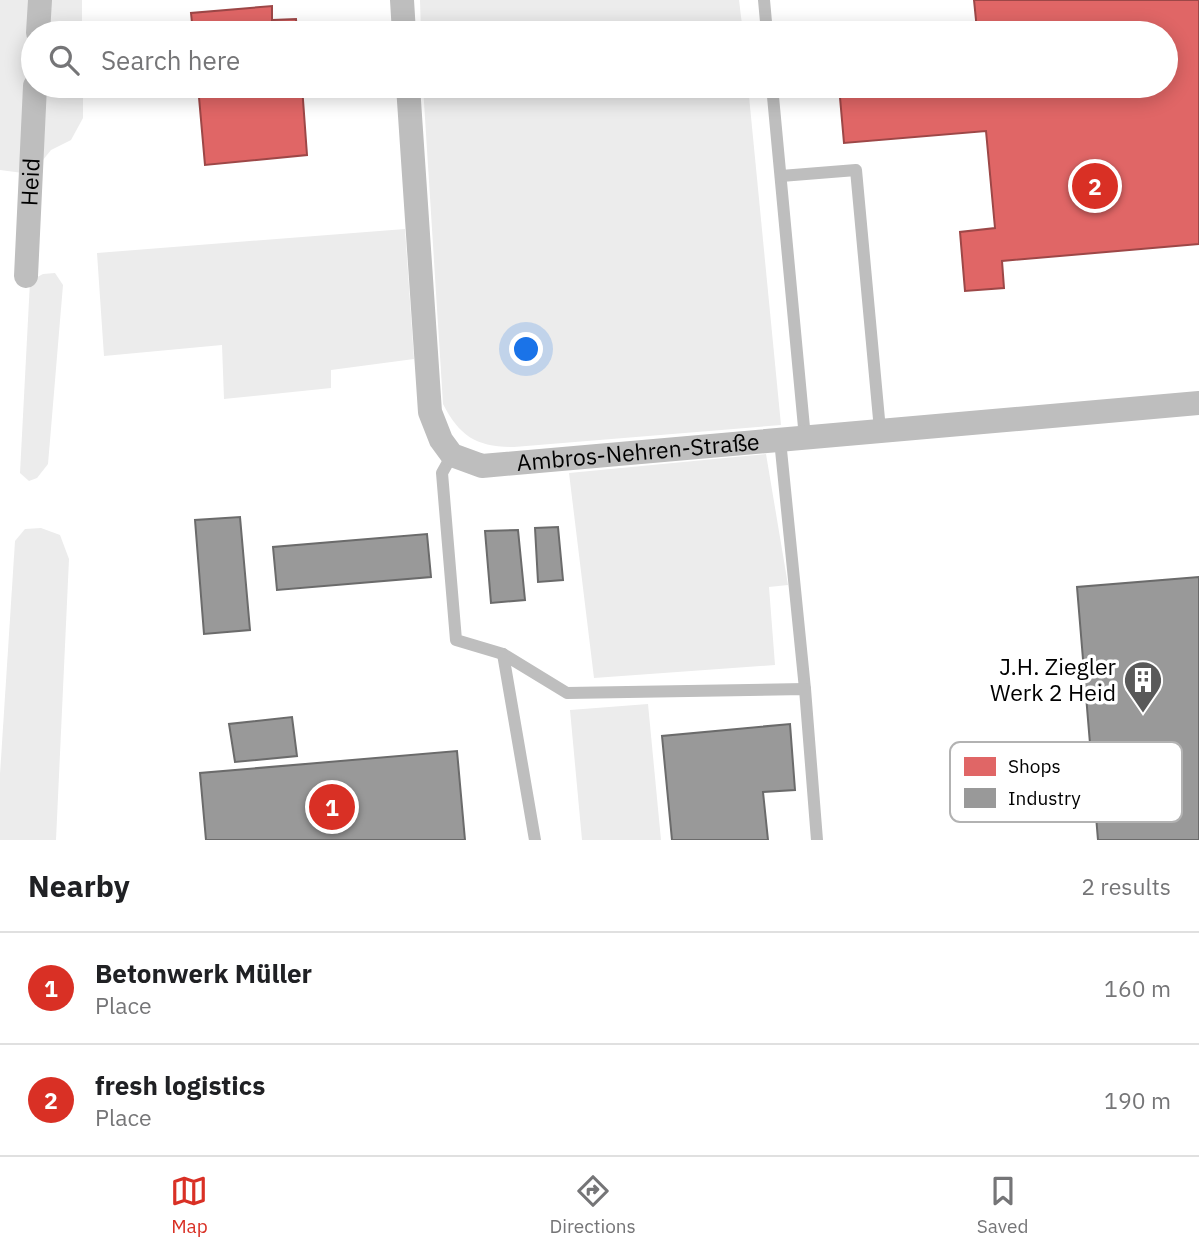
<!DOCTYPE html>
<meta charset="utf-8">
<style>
:root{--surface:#fff;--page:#f6f6f6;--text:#202124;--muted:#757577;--line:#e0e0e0;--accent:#d93025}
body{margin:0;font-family:"IBM Plex Sans",sans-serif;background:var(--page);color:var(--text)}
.you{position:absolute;left:527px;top:350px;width:24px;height:24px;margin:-18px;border:5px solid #fff;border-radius:50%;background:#1a73e8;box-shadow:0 0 0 10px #1a73e833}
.badge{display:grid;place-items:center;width:46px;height:46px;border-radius:50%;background:var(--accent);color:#fff;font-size:23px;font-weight:700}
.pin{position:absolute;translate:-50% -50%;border:4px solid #fff;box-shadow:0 2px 7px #0006}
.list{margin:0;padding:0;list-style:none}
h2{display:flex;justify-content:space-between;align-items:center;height:91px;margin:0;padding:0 28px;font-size:30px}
h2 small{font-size:23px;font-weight:400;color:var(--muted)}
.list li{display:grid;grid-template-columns:46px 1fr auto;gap:21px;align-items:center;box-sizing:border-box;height:112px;padding:0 28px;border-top:2px solid var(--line)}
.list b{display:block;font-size:26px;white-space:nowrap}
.list p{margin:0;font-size:23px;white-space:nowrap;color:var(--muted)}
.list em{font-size:23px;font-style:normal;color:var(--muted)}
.icon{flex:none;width:38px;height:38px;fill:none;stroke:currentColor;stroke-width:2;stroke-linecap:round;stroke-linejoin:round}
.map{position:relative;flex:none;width:1199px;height:840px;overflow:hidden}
.search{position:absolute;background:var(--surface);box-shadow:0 4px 18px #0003;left:21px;right:21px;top:21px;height:77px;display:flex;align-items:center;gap:18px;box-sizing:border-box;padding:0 24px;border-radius:38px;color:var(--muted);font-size:26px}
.sheet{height:315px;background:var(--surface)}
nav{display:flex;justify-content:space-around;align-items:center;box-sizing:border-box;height:98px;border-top:2px solid var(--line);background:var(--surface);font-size:19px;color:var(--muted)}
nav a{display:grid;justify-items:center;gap:4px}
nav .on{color:var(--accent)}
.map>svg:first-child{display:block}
.green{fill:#ececec}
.shops{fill:#e06666;stroke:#9d4747;stroke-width:2}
.industry{fill:#999;stroke:#6b6b6b;stroke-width:2}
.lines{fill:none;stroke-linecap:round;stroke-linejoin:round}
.service{stroke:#bebebe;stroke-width:12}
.minor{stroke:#bebebe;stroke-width:24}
.labels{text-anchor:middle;stroke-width:7;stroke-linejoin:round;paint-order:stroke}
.street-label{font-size:23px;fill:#000;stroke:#fff}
.poi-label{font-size:23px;fill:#000;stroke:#fff;text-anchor:end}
.key{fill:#fff;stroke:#b2b2b2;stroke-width:2}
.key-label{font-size:19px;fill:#000}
</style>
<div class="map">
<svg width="1199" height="840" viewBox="0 0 1199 840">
<rect width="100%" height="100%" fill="#fff"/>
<g class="green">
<path d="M0,0H82V33H33V86H83V118L71,140L51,150L38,166L23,173L0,170Z"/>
<path d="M420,0H739L743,33H421Z"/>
<path d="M423,86H748L781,425L514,447C477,447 460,437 443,404Z"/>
<path d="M405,229L414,359L331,370V388L224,399L222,345L104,356L97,253Z"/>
<path d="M55,273L63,285L48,464L37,478L29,481L20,473L30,281L43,274Z"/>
<path d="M766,454L788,585L769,587L775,665L594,678L569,473Z"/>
<path d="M41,528L60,535L69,559L56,840H0V774L15,541L25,529Z"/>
<path d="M648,704L661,840H582L570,710Z"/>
</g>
<g class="shops">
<path d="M974,0H1199V244L1002,261L1004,288L965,291L960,232L995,228L986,131L844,143L839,86H1166V33H940L977,30Z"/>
<path d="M272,6V20L296,19L297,33H193L191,13Z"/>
<path d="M198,86H306H302L307,155L205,165Z"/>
</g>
<g class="industry">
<path d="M240,517L250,630L204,634L195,520Z"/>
<path d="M558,527L563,580L538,582L535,528Z"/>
<path d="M518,530L525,600L491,603L485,531Z"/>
<path d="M427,534L431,577L277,590L273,547Z"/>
<path d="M1199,577V840H1098L1077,587Z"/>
<path d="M292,717L297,756L235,762L229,724Z"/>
<path d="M790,724L795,790L763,792L768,840H672L662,736Z"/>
<path d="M457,751L465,840H206L200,773Z"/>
</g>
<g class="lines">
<g class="service">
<path d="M764,0L767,33"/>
<path d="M772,86L805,438"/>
<path d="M781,176L856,170L880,430"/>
<path d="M780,440L805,689"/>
<path d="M452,455L442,473L456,640L503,654L567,693L805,689L817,840"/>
<path d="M503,654L535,840"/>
</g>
<g class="minor">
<path d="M402,0L404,33"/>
<path d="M38,33L40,0"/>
<path id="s1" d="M408,86L430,412L441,440L452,455L482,466L1199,403"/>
<path id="s2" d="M26,276L35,86"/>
</g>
</g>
<defs>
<g id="building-pin" transform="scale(2.0125)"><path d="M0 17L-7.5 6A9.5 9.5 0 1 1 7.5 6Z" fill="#595959" stroke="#fff"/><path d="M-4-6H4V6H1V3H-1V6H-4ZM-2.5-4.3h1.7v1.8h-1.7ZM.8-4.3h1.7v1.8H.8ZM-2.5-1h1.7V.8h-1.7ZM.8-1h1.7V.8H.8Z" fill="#fff"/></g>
</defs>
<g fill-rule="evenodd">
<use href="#building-pin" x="1143" y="680"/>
</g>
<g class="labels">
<g class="street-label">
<text dy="8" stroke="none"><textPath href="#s2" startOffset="94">Heid</textPath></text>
<text dy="8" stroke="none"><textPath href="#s1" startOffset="564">Ambros-Nehren-Straße</textPath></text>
</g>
<g class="poi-label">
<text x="1116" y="675">J.H. Ziegler<tspan x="1116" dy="26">Werk 2 Heid</tspan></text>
</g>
</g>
<rect x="950" y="742" width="232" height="80" rx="10" class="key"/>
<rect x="964" y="757" width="32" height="19" fill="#e06666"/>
<rect x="964" y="788" width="32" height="20" fill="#999"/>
<g class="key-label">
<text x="1008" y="773">Shops</text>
<text x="1008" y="805">Industry</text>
</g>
</svg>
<div class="you"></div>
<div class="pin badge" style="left:332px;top:807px">1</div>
<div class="pin badge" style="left:1095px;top:186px">2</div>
<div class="search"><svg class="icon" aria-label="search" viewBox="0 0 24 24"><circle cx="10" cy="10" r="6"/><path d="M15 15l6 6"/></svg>Search here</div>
</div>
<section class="sheet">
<h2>Nearby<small>2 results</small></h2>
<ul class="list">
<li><span class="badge">1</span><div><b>Betonwerk Müller</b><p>Place</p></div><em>160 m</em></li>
<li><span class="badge">2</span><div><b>fresh logistics</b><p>Place</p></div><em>190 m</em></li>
</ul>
</section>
<nav>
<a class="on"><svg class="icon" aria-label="map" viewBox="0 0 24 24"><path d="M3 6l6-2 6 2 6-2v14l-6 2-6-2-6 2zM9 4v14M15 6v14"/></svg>Map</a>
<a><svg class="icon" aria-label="directions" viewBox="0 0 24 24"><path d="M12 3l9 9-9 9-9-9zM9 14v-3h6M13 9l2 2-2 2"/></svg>Directions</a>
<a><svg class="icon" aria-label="saved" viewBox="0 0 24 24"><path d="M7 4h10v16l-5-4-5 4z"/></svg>Saved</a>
</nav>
